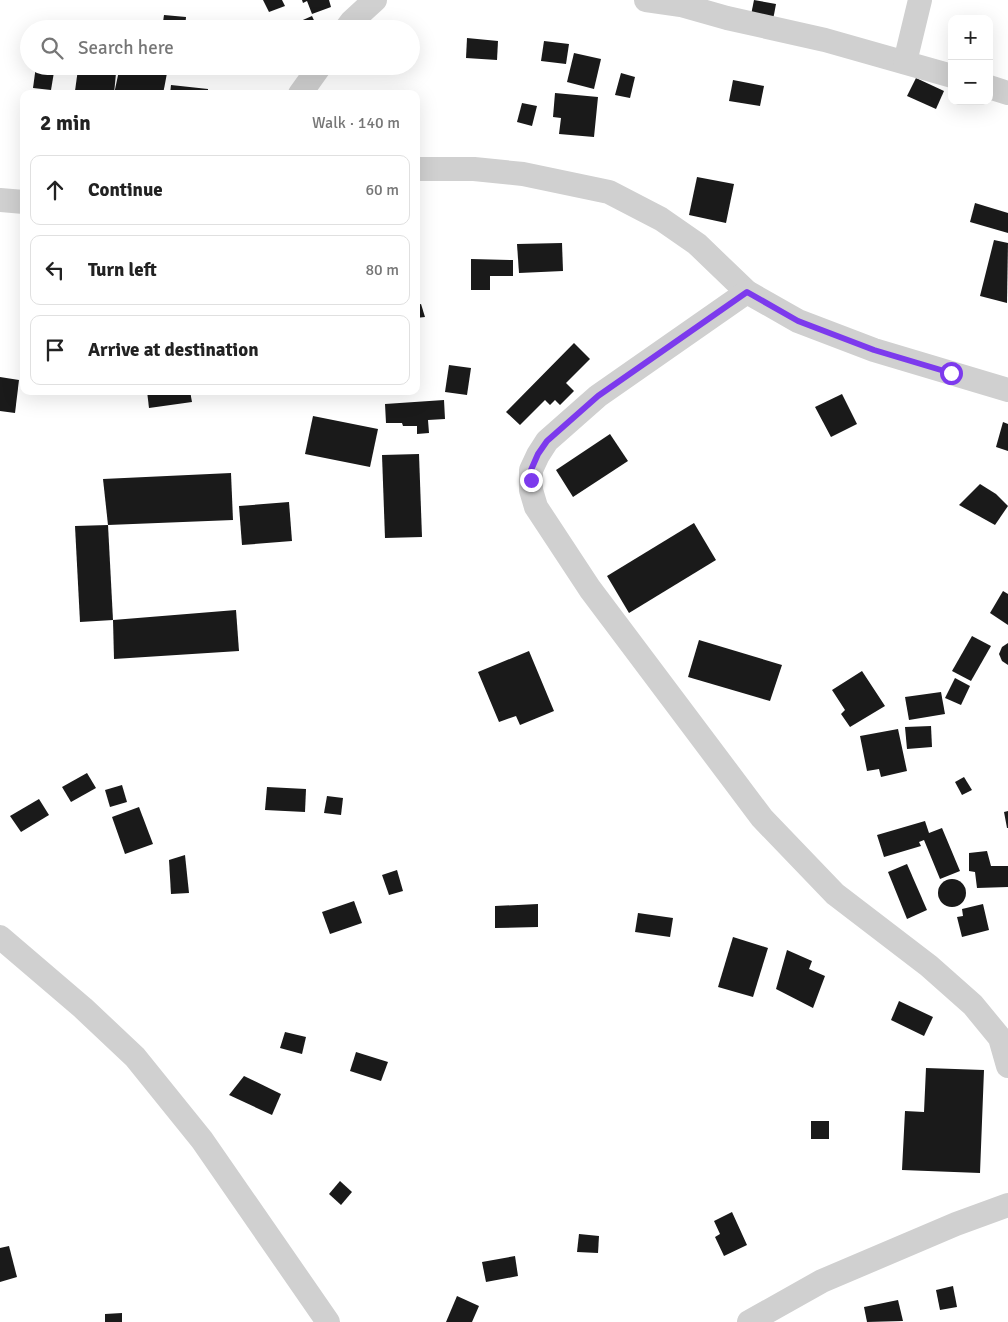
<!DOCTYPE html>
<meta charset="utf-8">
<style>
:root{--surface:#fff;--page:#f2f2f2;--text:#222;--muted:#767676;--line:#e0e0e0}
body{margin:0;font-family:Signika,sans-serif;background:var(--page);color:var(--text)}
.controls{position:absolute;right:15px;top:15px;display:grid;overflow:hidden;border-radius:10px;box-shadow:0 5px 20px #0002}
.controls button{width:45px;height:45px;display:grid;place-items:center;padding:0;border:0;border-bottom:1px solid var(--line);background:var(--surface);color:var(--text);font:25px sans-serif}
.stop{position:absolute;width:15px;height:15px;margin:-11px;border:4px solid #7c3aed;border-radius:50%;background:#fff}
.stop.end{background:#7c3aed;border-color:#fff;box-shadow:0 1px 5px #0008}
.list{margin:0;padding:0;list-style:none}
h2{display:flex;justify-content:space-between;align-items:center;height:65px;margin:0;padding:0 20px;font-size:21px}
h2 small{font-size:16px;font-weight:400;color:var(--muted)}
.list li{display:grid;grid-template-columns:32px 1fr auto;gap:15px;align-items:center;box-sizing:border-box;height:70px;margin:0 10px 10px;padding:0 10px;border:1px solid var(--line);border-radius:10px}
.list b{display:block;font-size:19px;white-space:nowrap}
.list em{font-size:16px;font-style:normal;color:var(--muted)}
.icon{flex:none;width:28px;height:28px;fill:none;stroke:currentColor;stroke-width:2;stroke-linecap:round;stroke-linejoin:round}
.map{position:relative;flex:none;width:1008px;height:1322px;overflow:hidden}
.search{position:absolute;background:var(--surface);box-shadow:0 5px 20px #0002;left:20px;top:20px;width:400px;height:55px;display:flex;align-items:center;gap:12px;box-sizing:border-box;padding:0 18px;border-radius:28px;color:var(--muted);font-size:19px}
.panel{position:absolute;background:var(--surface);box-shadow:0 5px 20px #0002;left:20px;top:90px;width:400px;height:305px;border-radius:10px}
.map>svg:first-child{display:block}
.building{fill:#1a1a1a}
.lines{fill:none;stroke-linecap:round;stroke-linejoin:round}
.minor{stroke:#d0d0d0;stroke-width:24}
.route{stroke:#7c3aed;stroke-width:6}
</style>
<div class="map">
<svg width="1008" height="1322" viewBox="0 0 1008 1322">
<rect width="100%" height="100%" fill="#fff"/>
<g class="building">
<path d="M263,0H282L285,6L269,12Z"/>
<path d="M302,0H329L331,7L312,14L307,1L303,3Z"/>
<path d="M754,0L776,4L772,25L750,20Z"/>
<path d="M164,15L186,17L185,29H162Z"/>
<path d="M312,16L318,29H298L296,23Z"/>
<path d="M467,38L498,41L497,60L466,58Z"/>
<path d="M544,41L569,44L566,64L541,61Z"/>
<path d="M574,53L601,59L594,89L567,82Z"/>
<path d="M36,66H55L51,90L33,88Z"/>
<path d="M120,66H159L168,68L163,94H114Z"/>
<path d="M197,66H214V75L197,74Z"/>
<path d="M78,69L116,73L114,94L75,91Z"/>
<path d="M621,73L635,77L630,98L615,95Z"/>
<path d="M916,78L944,91L936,109L907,96Z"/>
<path d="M733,80L764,86L760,106L729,101Z"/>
<path d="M171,85L208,89V94H170Z"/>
<path d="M555,93L598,97L594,137L559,134L561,118L553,117Z"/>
<path d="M522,103L537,106L532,126L517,122Z"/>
<path d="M697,177L734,184L726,223L689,215Z"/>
<path d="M975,203L1008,213V233L970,222Z"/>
<path d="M994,240L1008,243L1007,303L980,296Z"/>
<path d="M562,243L563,271L519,273L517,244Z"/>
<path d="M471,259L513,260V276H490V290H471Z"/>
<path d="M421,304L425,317L416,318V305Z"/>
<path d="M574,343L590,359L566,383L574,391L560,405L555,400L550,405L545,400L520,425L506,412Z"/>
<path d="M449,365L471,368L467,395L445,392Z"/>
<path d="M0,377L19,380L15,413L0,411Z"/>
<path d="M147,391H190L192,402L149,408Z"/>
<path d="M842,394L857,424L831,437L815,407Z"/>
<path d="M444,400L445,419L428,420L429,433L417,434V426H403L402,423H386L385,404Z"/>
<path d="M313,416L378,429L370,467L305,454Z"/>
<path d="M1003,422L1008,424V451L996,447Z"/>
<path d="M610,434L628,461L573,497L556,470Z"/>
<path d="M419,454L422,537L385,538L382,455Z"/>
<path d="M231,473L233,520L108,525L103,479Z"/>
<path d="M980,484L996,494L1008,506L995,525L959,505Z"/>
<path d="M289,502L292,541L242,545L239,506Z"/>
<path d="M694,523L716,560L629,613L607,576Z"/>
<path d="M108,525L113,620L80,622L75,526Z"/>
<path d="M1003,591L1008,594V625L990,613Z"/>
<path d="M236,610L239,651L114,659L113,620Z"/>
<path d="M972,636L991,646L971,681L952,671Z"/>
<path d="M699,640L782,665L770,701L688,677Z"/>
<path d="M1008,643V665L1002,661L999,654L1002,647Z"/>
<path d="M529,651L554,711L520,725L516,716L499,722L478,672Z"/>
<path d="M862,671L885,706L850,727L841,714L845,710L832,690Z"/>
<path d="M955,678L970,686L961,705L945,698Z"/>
<path d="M941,692L945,714L909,720L905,697Z"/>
<path d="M931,726L932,747L907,749L905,727Z"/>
<path d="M898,729L907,771L881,777L879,769L867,771L860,736Z"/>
<path d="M87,773L96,788L71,802L62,787Z"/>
<path d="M964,777L972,790L962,795L955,782Z"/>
<path d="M122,785L127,802L110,807L105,790Z"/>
<path d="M267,787L306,789L305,812L265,810Z"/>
<path d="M327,796L343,798L341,815L324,813Z"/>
<path d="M39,799L49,815L21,832L10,816Z"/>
<path d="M139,807L153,844L125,854L112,817Z"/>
<path d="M1008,811V828H1007L1004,812Z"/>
<path d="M925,821L929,833L942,828L960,871L940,879L924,840L919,842L921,846L884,857L877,835Z"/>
<path d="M987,851L991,866H1008V887L977,888L975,872L969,871V853Z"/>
<path d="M185,855L189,893L171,894L169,860Z"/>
<path d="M907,864L927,910L907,919L888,872Z"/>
<path d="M397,870L403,891L389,895L382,875Z"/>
<circle cx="952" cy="893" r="14"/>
<path d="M354,901L362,923L330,934L322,912Z"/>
<path d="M538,904V927L495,928V906Z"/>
<path d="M983,904L989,930L962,937L957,917L963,916L962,909Z"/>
<path d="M638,913L673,918L670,937L635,932Z"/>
<path d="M733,937L768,948L753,997L718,987Z"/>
<path d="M787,950L812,961L809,969L825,976L813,1008L776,989Z"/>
<path d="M899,1001L933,1017L924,1036L891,1020Z"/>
<path d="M285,1032L306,1037L302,1054L280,1048Z"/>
<path d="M356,1052L388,1062L381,1081L350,1071Z"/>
<path d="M926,1068L984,1070L980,1173L902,1170L905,1111L924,1112Z"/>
<path d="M244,1076L281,1094L272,1115L229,1095Z"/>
<rect x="811" y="1121" width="18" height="18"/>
<path d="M340,1181L352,1192L341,1205L329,1194Z"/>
<path d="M732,1212L747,1245L724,1256L715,1237L720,1234L714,1221Z"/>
<path d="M579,1234L599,1236L598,1253L577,1252Z"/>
<path d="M9,1246L17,1277L0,1282V1248Z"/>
<path d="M515,1256L518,1276L486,1282L482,1262Z"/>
<path d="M953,1286L957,1307L940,1310L936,1290Z"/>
<path d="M457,1296L479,1306L472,1322H446Z"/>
<path d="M898,1300L903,1321L867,1322L864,1307Z"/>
<path d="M122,1313V1322H105V1314Z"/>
</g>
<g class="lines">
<g class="minor">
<path d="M646,0L681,5L727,18L825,40L952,76"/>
<path d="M346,29L352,21L375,0"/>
<path d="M905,62L920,0"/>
<path d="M989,87L1008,93"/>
<path d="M300,94L320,66"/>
<path d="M416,169H474L523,174L609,192L661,219L697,244L747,292L798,321L874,350L1008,390"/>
<path d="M0,200L24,202"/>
<path d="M747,292L598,396L547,441L538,455L531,470V490L536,507L590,589L762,818L835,894L929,966L973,1005L1000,1038L1008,1066"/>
<path d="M0,937L83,1008L135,1057L202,1140L328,1322"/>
<path d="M749,1322L822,1281L956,1224L1008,1205"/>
</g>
</g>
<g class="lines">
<path class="route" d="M531,480V470L538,454L547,441L598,396L747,292L798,321L874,350L951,373"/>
</g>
</svg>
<div class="controls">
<button>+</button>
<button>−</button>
</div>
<div class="stop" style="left:951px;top:373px"></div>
<div class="stop end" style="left:531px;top:480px"></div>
<div class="search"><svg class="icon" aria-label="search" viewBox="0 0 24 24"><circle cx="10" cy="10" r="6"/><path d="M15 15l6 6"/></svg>Search here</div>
<section class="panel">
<h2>2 min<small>Walk · 140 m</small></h2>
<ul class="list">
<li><svg class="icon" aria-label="ahead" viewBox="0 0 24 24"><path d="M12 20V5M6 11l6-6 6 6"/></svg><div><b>Continue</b></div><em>60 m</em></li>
<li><svg class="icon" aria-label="left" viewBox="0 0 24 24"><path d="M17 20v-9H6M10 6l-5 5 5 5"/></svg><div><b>Turn left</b></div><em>80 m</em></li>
<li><svg class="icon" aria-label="arrive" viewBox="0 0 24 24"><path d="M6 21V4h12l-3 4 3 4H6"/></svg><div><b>Arrive at destination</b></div></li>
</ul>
</section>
</div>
